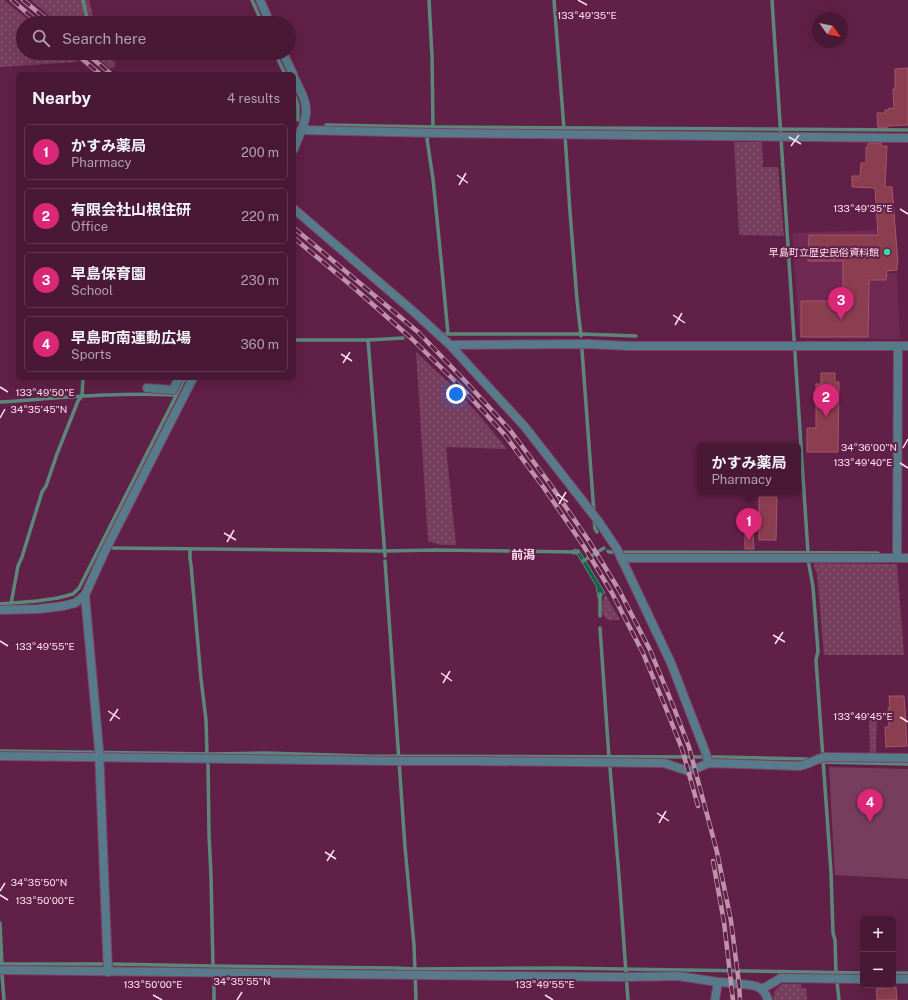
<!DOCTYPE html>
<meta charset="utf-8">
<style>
:root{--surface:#491835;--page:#532541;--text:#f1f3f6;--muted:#b1a0ad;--line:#613750;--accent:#db2777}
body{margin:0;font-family:"Public Sans","Noto Sans JP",sans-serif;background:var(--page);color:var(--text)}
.controls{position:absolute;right:12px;bottom:12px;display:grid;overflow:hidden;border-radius:6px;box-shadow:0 4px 16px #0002}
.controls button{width:36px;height:36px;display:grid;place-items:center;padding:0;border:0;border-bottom:1px solid var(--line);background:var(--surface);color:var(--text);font:20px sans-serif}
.compass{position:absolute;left:812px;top:12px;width:36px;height:36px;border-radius:50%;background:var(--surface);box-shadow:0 4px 16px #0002;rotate:123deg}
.you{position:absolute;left:456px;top:394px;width:14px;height:14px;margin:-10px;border:3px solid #fff;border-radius:50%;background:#1a73e8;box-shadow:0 0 0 6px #1a73e833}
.badge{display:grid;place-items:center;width:26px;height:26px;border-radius:50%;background:var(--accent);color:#fff;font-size:13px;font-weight:700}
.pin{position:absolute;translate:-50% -33px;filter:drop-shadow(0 1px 2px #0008)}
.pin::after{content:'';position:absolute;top:21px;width:14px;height:12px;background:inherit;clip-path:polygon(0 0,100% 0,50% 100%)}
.popup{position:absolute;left:697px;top:443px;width:104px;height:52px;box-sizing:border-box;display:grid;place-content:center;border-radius:6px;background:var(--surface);filter:drop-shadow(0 1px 3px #0005);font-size:13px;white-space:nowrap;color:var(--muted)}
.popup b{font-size:15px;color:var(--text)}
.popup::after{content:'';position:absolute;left:50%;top:100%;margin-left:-8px;border:8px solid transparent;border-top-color:var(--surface)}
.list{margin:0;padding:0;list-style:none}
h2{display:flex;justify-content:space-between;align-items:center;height:52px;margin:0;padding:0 16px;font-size:17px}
h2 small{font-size:13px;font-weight:400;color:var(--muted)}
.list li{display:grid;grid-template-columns:26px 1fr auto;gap:12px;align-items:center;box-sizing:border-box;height:56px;margin:0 8px 8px;padding:0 8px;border:1px solid var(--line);border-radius:6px}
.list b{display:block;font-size:15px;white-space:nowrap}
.list p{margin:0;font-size:13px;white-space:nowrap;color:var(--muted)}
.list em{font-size:13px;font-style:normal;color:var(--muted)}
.icon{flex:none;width:22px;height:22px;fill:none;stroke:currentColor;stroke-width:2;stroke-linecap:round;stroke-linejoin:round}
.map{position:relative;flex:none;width:908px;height:1000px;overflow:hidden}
.search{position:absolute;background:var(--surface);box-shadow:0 4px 16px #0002;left:16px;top:16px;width:280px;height:44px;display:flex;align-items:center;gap:10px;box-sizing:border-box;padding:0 14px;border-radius:22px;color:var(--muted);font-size:15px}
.panel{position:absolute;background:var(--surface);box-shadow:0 4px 16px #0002;left:16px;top:72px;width:280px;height:308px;border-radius:6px}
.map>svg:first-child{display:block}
.built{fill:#702953}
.grass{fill:url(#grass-dots)}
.garden{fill:#773d5d}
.water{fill:#16634b;stroke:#5c887c}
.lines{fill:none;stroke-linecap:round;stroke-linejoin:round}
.stream{stroke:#5c887c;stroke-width:3.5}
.building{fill:#8a3e50;stroke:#a65769}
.minor-casing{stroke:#7d4265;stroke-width:10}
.tertiary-casing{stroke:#7d4265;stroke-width:10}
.minor{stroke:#577b8b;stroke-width:8}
.tertiary{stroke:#577b8b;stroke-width:8}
.rail-casing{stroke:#bf92ab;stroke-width:4.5}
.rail{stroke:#612047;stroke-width:3;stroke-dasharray:9;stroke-linecap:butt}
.ticks{fill:none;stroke:#fedded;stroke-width:1.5}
.poi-dot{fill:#3cd4a4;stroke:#612047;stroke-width:1.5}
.labels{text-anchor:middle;stroke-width:4;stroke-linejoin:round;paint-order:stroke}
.poi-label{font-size:10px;fill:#fedded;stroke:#612047;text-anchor:end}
.quarter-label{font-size:12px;font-weight:bold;fill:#fedded;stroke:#612047}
.ticks-label{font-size:10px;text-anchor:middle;fill:#fedded;stroke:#612047;stroke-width:4;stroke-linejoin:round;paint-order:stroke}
</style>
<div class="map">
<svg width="908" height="1000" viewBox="0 0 908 1000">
<defs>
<pattern id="grass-dots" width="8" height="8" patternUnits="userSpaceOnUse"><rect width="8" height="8" fill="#773d5d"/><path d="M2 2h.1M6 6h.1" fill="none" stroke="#8b5975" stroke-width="1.8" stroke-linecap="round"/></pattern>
</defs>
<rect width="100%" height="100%" fill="#612047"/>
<path class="built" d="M876,230L877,274L897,273L900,339L800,338L792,233Z"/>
<g class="grass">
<path d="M0,0H4L32,23H23V53H67L78,62L0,67Z"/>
<path d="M31,0H89L95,23H57Z"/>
<path d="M92,53H106L116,63L113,68H109Z"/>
<path d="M734,142H762L763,167H778L784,236L739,235Z"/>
<path d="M416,352L450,384L479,415L507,449L446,447L456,545H441L428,541Z"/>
<path d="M814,563L897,564L904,655H824L817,574L814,567Z"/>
<path d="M606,595L620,620C617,620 613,621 610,620C599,618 602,604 604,596Z"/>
<path d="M869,715H877L876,754H869L870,751Z"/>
<path d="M782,984H801V988H806L807,1000H774C773,992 775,989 782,984Z"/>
</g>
<path class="garden" d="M829,767L908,769V879L835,875Z"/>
<path class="water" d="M574,549L579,550L605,593L601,595V598H598L596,586L577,554H573Z"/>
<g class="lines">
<g class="stream">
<path d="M83,0L88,23"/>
<path d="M252,0L262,23"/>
<path d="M429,0L432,56L433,127L432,129"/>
<path d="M554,0L564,129"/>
<path d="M772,0L808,553L809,565L813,587L818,651L816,660L831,872L833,933L835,940L836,973L839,1000"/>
<path d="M93,53V54"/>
<path d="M275,53L285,74"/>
<path d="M294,94L298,105V120"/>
<path d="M326,125L433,127L908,130"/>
<path d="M430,134L427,139L433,179L441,259L448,334"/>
<path d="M565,135L570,212L577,300L581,336"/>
<path d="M445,334H581L636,336"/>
<path d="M294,340H368L403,338"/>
<path d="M368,340L385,556"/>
<path d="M582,350L594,513"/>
<path d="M0,402C59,398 117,392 176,395"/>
<path d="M594,519L595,529L597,532"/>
<path d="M113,548L385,551L437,550L578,552"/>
<path d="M190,549V559L191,565L201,679L206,720L207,755"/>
<path d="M608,551L609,552L878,553"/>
<path d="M385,561L405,847L414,945L416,1000"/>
<path d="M583,561L604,548"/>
<path d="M600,594V616"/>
<path d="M0,604L37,601L58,598L73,594L79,588L185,378"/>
<path d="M11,604L18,566L22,557L42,492L46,486L57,454L78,401L82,396L83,378"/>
<path d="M600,628L609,758"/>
<path d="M0,751L212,754L265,753L366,756L721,757L806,759L811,760"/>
<path d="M208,762L209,834L211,876L213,967"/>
<path d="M821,762L908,764"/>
<path d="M610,768L619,876L628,1000"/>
<path d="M0,923L2,966"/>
<path d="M0,964H103"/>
<path d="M112,964L213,966L394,968L415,969L559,968L863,973"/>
<path d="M893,973H908"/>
<path d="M2,975L4,1000"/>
<path d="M214,978V1000"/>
</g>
</g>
<g class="building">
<path d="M908,68V125L887,126V128H878L877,113H885V110H889V108L894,109L893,89H895V69Z"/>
<path d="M868,143H881V146H887L885,187H892L898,264H897V270L887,271L886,280H869L868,337H801V301H843V261H808L809,235H878L875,188L852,187V176H860L861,163H866V147H868Z"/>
<path d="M821,373H835V382H839L838,452H807V428H816V384H821Z"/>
<path d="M759,497H777L776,540H759Z"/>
<path d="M745,533H753L754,549H745Z"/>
<path d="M889,696H904L906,727L907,746L886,747L885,727H889L888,708H890Z"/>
<path d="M896,987L897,1000H877L876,989Z"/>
</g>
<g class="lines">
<g class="minor-casing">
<g id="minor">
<path d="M260,0L270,23"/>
<path d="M283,53L293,74"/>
<path d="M294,77C298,87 306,98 306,109C307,122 298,137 294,149"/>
<path d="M301,130L436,133L908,138"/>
<path d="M294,209L414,312L450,345L525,427L599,522L617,549L671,663L705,751L709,763"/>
<path d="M450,345L589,344L629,346H908"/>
<path d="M147,388L173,390L179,378"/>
<path d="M621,558H908"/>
<path d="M85,595L99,750L108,972"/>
<path d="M0,610L38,609L63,606L75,603L85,595L104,553L193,378"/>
<path d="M0,756L395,761H473L664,763L688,771L695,769L709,763L800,766C809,764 816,759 825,757L908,758"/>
<path d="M0,970L418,975L623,977L678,976L718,982L715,1000"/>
<path d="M893,979H908"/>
<path d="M762,989L781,978L863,979"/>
</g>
</g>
<g class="tertiary-casing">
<g id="tertiary">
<path d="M897,558L898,346"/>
<path d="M718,982C726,982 733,984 740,984C754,985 763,985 768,1000"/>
</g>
</g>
<use href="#minor" class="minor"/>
<use href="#tertiary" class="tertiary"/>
<g class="rail-casing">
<g id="rail">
<path d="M12,0L39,23"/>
<path d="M23,0L51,23"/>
<path d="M75,53L100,74"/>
<path d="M86,53L111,74"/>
<path d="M294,228L418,332L465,381L510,430L550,484L589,541L619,590L650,650L674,708L689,747L717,852L731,921L739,984L740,1000"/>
<path d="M294,238L353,287L412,339L460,386L504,434L544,488L583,545L612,593L643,653L667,711L682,749L698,806"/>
<path d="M713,861L724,922L733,1000"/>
</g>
</g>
<use href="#rail" class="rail"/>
</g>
<path class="ticks" d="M578,0L587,5M789,137L801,144M791,146L799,135M457,175L468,183M459,185L466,173M900,209L908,214M673,315L685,323M675,325L682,313M341,354L352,361M343,363L350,352M0,387L8,392M0,418L5,409M903,448L908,439M900,463L908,468M557,494L568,502M559,504L566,492M224,533L236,540M227,542L234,530M773,635L785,642M0,641L8,646M775,644L783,632M441,673L452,681M443,683L450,671M108,711L120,719M900,717L908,722M110,721L118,709M657,813L669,821M659,823L666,811M325,852L336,859M327,861L334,850M0,891L5,883M0,895L8,900M153,995L162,1000M545,995L553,1000M237,1000L242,992"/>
<circle class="poi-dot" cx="887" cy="252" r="4"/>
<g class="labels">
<g class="poi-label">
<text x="879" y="256">早島町立歴史民俗資料館</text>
</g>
<g class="quarter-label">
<text x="523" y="559">前潟</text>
</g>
</g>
<g class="ticks-label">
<text x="587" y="19">133°49'35"E</text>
<text x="863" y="212">133°49'35"E</text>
<text x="45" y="396">133°49'50"E</text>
<text x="39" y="413">34°35'45"N</text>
<text x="869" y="451">34°36'00"N</text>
<text x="863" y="466">133°49'40"E</text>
<text x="45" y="650">133°49'55"E</text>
<text x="863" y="720">133°49'45"E</text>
<text x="39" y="886">34°35'50"N</text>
<text x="45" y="904">133°50'00"E</text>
<text x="242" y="985">34°35'55"N</text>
<text x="153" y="988">133°50'00"E</text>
<text x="545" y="988">133°49'55"E</text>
</g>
</svg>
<div class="controls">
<button>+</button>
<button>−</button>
</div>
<svg class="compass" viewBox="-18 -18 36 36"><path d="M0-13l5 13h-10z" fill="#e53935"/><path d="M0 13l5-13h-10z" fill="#b1a0ad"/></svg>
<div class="you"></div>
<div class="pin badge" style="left:749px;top:541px">1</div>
<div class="popup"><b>かすみ薬局</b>Pharmacy</div>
<div class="pin badge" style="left:826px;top:417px">2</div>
<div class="pin badge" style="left:841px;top:320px">3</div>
<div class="pin badge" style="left:870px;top:822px">4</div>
<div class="search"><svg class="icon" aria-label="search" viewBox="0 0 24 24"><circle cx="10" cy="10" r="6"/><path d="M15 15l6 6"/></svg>Search here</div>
<section class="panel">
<h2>Nearby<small>4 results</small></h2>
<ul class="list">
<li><span class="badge">1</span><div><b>かすみ薬局</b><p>Pharmacy</p></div><em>200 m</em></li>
<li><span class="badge">2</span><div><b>有限会社山根住研</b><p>Office</p></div><em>220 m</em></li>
<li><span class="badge">3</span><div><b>早島保育園</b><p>School</p></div><em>230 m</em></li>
<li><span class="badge">4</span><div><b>早島町南運動広場</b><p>Sports</p></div><em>360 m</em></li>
</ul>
</section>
</div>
